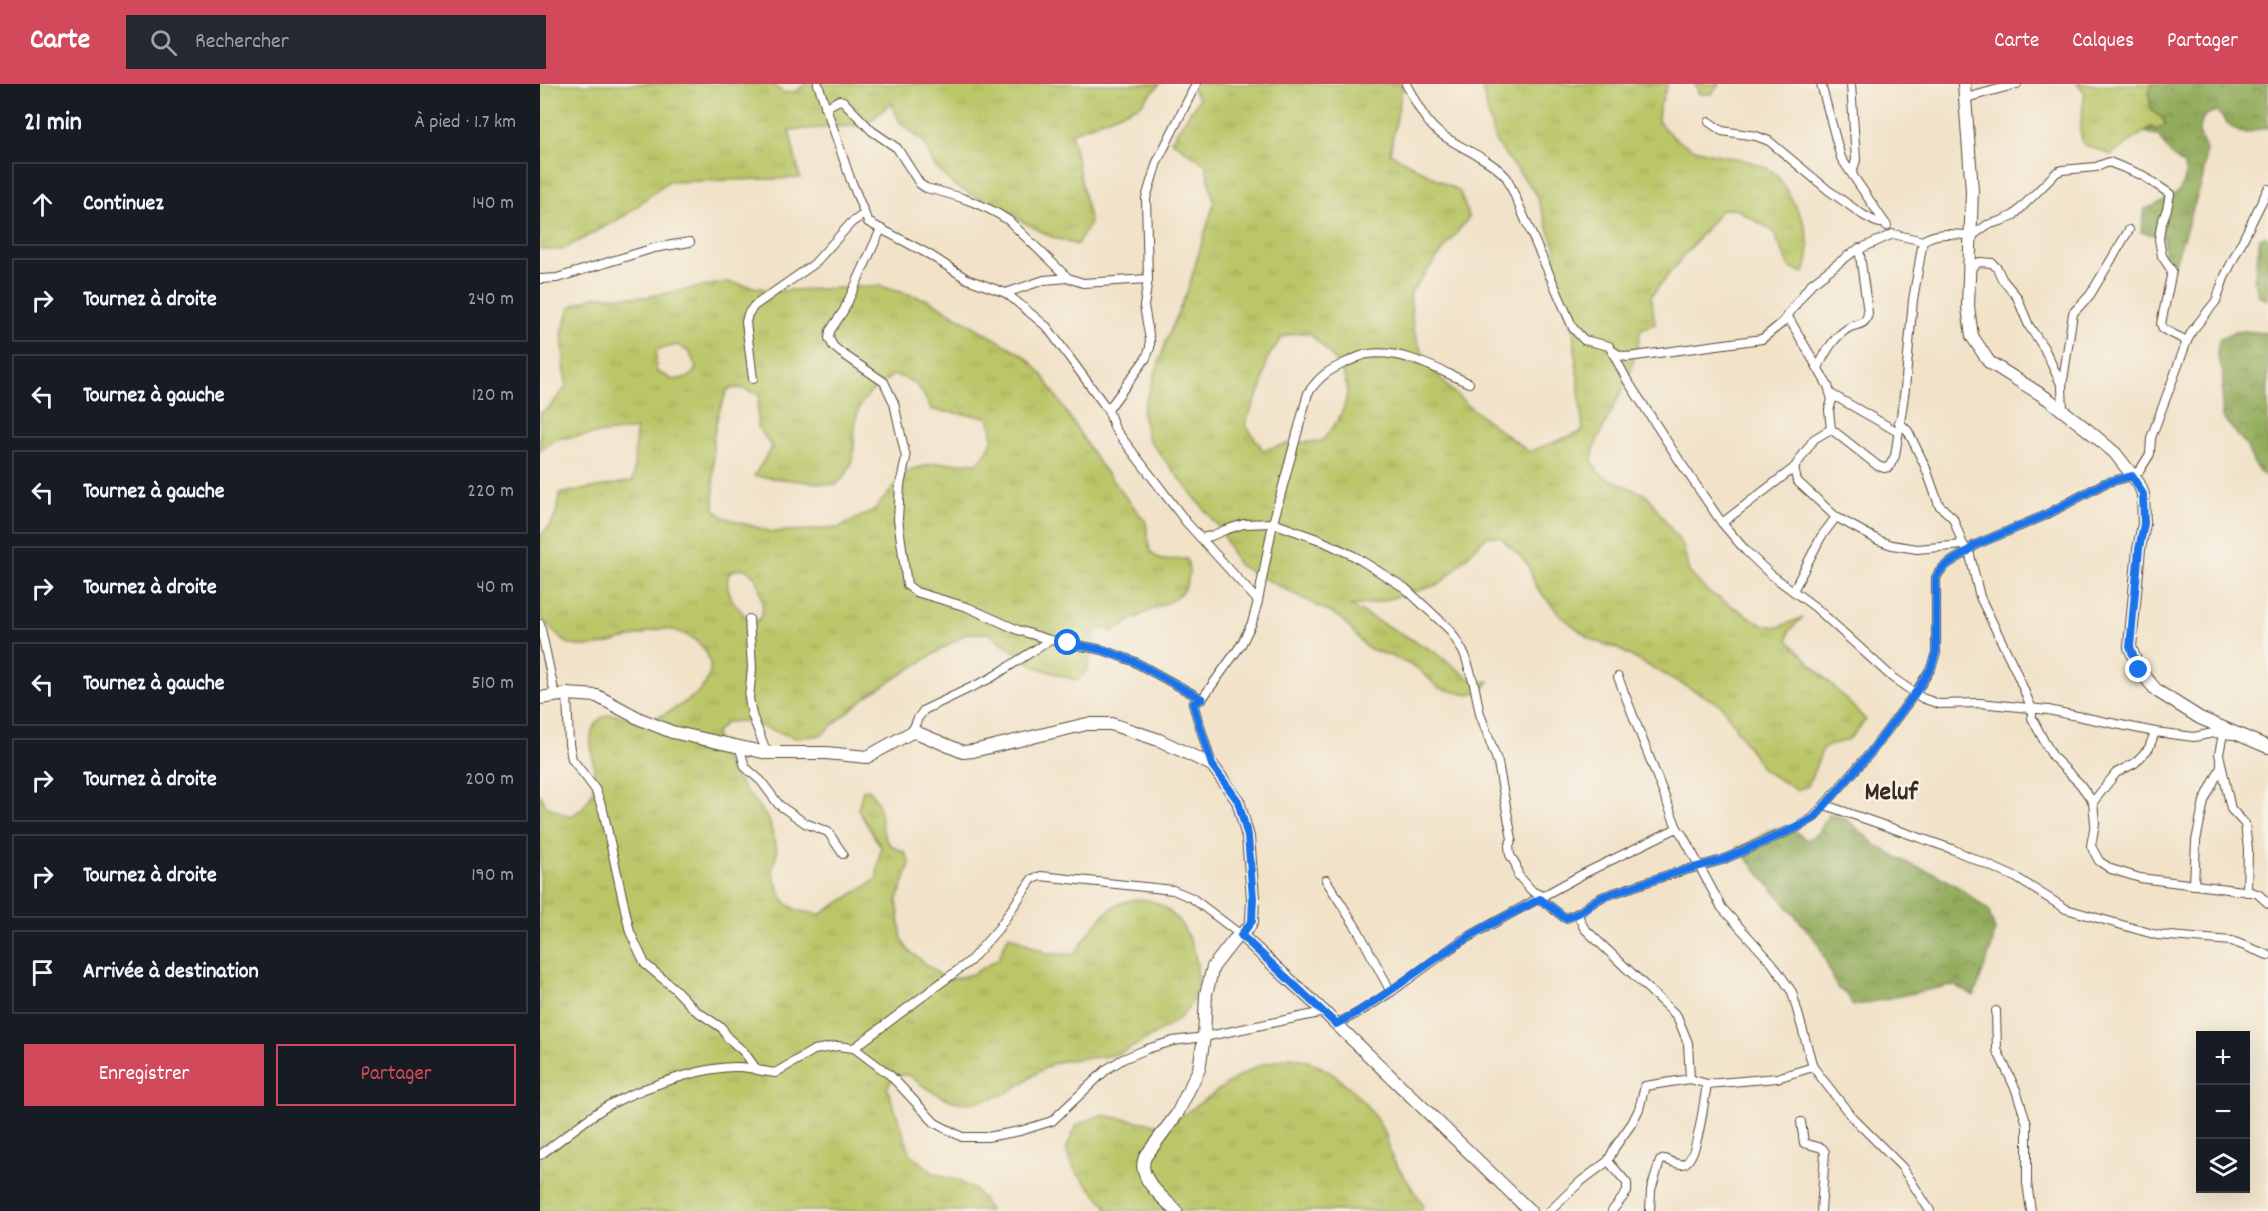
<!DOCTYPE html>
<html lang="fr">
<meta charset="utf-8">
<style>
:root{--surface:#171b24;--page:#242831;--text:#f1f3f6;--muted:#9ea1a6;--line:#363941;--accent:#d1495b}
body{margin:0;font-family:Dekko,sans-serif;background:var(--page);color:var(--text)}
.controls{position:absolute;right:18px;bottom:18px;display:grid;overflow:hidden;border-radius:0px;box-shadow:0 6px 24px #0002}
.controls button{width:54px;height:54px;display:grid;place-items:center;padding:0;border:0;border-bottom:2px solid var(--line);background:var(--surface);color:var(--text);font:30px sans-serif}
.stop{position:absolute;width:18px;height:18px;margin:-14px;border:4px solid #1a73e8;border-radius:50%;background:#fff}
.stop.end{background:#1a73e8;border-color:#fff;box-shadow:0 2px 6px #0008}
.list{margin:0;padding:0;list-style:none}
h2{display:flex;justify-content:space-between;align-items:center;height:78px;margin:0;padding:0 24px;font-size:26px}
h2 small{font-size:20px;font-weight:400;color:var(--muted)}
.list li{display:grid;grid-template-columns:39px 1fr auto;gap:18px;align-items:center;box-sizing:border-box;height:84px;margin:0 12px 12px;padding:0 12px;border:2px solid var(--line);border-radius:0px}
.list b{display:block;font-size:22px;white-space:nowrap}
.list em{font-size:20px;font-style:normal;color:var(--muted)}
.actions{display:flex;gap:12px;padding:18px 24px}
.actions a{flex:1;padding:14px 0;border:2px solid var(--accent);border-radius:0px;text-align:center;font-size:21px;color:var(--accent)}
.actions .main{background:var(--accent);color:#fff}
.icon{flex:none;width:33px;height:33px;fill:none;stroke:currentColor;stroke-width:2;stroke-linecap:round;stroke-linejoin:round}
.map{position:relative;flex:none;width:1728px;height:1127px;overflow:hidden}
header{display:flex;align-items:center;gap:36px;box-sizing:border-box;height:84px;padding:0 30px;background:var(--accent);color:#fff}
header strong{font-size:28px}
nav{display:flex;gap:33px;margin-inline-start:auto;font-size:21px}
.search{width:420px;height:54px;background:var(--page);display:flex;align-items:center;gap:15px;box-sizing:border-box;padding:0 21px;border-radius:0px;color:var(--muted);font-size:22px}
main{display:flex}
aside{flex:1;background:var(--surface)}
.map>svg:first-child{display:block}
.grass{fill:url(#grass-tufts);stroke:#7a7842;stroke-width:1.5;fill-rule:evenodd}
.forest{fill:url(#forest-crowns);stroke:#676a3d;stroke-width:1.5}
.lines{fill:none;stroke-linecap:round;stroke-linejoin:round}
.street-casing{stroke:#564638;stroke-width:10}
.secondary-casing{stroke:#564638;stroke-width:14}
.street{stroke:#fff;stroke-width:8}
.secondary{stroke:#fff;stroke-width:12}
.route{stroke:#1a73e8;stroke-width:8}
.labels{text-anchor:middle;stroke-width:4.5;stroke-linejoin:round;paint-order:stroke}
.quarter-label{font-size:26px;font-weight:bold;fill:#3b2a1e;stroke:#f7f3e8}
</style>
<header>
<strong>Carte</strong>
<div class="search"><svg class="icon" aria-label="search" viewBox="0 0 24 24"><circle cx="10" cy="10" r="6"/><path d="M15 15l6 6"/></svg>Rechercher</div>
<nav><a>Carte</a><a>Calques</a><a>Partager</a></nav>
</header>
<main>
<aside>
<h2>21 min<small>À pied · 1.7 km</small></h2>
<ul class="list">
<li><svg class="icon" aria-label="ahead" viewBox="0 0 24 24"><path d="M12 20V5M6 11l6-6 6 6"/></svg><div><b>Continuez</b></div><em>140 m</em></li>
<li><svg class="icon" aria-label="right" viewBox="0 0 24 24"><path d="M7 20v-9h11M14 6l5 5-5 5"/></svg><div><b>Tournez à droite</b></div><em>240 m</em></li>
<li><svg class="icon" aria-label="left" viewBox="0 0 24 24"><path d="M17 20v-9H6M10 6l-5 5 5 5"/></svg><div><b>Tournez à gauche</b></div><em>120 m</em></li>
<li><svg class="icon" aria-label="left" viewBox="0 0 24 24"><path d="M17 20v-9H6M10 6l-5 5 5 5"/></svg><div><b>Tournez à gauche</b></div><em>220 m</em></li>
<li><svg class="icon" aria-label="right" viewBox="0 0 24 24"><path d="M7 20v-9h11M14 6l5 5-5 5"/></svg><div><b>Tournez à droite</b></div><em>40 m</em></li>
<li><svg class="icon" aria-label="left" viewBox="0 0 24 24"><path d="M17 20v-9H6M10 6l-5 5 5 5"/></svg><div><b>Tournez à gauche</b></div><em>510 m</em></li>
<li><svg class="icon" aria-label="right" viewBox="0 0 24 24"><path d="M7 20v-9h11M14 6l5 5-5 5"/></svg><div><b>Tournez à droite</b></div><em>200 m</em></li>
<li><svg class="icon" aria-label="right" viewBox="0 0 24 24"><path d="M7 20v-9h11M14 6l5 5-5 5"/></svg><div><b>Tournez à droite</b></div><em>190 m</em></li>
<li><svg class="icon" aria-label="arrive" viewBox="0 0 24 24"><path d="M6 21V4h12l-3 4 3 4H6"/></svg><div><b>Arrivée à destination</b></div></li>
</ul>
<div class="actions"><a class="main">Enregistrer</a><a>Partager</a></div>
</aside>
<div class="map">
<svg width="1728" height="1127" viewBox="0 0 1728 1127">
<defs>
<pattern id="grass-tufts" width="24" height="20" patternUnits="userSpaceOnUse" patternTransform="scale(1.5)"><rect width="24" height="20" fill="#bac667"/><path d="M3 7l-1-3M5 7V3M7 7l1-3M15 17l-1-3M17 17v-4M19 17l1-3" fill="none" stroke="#a1aa59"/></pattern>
<pattern id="forest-crowns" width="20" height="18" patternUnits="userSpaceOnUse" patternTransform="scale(1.5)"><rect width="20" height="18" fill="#93ab5c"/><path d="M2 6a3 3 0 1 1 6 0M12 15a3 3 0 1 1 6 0" fill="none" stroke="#798b4b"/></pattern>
</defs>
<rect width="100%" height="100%" fill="#f7f3e8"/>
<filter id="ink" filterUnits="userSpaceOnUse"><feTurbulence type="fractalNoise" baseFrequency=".0167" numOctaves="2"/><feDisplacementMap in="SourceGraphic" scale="12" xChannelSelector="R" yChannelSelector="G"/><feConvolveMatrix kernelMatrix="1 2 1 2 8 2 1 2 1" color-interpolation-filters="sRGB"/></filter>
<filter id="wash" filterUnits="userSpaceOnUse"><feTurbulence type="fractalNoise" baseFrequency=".008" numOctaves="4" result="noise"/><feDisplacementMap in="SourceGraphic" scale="24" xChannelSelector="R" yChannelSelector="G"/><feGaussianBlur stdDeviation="1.35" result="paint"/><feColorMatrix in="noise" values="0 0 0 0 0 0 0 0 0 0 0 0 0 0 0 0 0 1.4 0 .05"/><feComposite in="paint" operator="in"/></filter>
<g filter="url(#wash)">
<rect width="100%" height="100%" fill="#f1e2c8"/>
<g class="grass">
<path d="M0,0H232L244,9L257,7L265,0H620L600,21L531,49L550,139L537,161L510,152L413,101L394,81L383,57L361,40L351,19L326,41L249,46L260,94L127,98L86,131L22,166L0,165Z"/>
<path d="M648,0H863L850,69L920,108L929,133L870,209C872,221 871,235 874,246C888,301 947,335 989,368L1043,347L1033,244L1011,189L1016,165L995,108L955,58L941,0H1128L1119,24L1118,37C1151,81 1192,63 1233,88C1241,93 1253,118 1258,127C1269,145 1272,168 1264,189L1250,184L1233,147L1196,125H1182L1111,212L1115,240L1101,245L1091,287L1055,361L1052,376L1058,388L1069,395L1107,411L1143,462L1149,488L1167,507L1223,541L1239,543L1263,533L1249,547L1248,556L1326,636L1309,655L1283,664L1268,702L1256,706L1222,685L1181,621L1076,564L1052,556L1022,533L996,503L987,479L960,453L947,452L900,500L835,519L810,522L893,567L936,599L949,597L941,607L928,611L899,604L877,584L853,573L827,564L801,534L698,481L680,445L608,355L602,328L627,255L648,205L674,119L666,81L631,56L659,15ZM756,249H769C811,288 822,311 782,357L751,359L723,366L705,340L722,302L727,275L742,253Z"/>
<path d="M1155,0H1179L1172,10H1159Z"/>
<path d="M1537,0H1612L1609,7L1611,26L1623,35L1626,41L1616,46L1611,43L1571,71L1543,60L1540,46L1545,8Z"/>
<path d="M187,198L236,207L340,202L389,216L485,272L502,290L560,381L606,438L610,467L621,476L647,475C657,513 625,518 599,532C590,536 583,542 575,548L562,544L552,551L555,558L547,586L537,597L496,583L449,549H427L327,612L281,651L256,654L204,637L186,638L175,650L188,684L229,736L237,768L232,786L238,804L246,819L258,827L281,830L336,796L341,763L318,726L323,706L329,705C332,709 335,713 337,718C345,739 336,760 365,768L370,780L357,817L362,856L368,866L407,896L433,890L458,875L469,851L509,870H535C548,851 561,826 584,818C641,798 683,898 639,934C628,943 586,969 572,971C555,975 536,973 518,978C504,981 485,999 472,1006C462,1013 445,1016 433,1018C413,1022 395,1009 379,999C376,997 372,992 368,991C365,990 358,992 355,992L347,1003L371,1071L395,1090L419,1097L433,1105L442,1114L449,1127H0V710L6,722L30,733C80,703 34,660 59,636C73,623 92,639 108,636C125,632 156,614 165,600C171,590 172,580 167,570C160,555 137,544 121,545C115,545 108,548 103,550C79,556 56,566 32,561C21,558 9,542 1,534L0,452C13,441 19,427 19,410L93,397L96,345L15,355L0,367V329L9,324L26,303L22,250L30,223L55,212L106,213ZM138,261L150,269L156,284L150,293L133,296L116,287V266ZM354,291C379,297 380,305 392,326L448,333C456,354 453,363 437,379H394L369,386L334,426L299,444L232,448L183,433L174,424L173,355L178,330L188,305L201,304L219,311L217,342L232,363L214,392L296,401C323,377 309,356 318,327C323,311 341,300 354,291ZM204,484C207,487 213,490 215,493C221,505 228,531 216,538C200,532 179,503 191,487Z"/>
<path d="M751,973C790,979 824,1012 843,1046C849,1055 848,1067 854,1077C863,1091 873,1105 883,1120L881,1127H567L566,1121L537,1089L530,1078L526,1065L537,1041L561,1031L627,1042L696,994L720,981Z"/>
</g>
<g class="forest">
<path d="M1612,0H1728V44C1719,43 1712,49 1704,49C1693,48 1684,34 1677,28H1672L1663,33L1659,49L1666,66L1663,94L1635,179L1624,172V153L1601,148L1605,125C1629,114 1648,112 1645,82L1632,72L1619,52L1604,48L1611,43L1616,46L1626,41L1623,35L1611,26L1609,6Z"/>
<path d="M1725,152L1728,153V216L1719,212L1714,197L1720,154Z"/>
<path d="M1705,247L1728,249V391H1723L1715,382L1706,361L1682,333L1683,289L1677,270L1679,256L1695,248Z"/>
<path d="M1289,730L1306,735L1338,763L1371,781L1394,789L1420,804L1448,826L1455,846L1452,862L1434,912L1416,902H1407L1313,922L1307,910L1297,904L1278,859L1197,763H1202L1232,745L1249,743L1267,756L1279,748Z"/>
</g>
</g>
<g filter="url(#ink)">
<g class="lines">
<g class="street-casing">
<g id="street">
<path d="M278,0L310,94L328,138L390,171L427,195L466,209L507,243L568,326L575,345L647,439L718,517"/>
<path d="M866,0C875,16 883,35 897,47C919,65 948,72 967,94L1033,244L1044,256L1069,262L1087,296L1143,382L1182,439L1206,467L1230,490L1275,523L1353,594L1382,614L1399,620L1440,619L1508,626L1615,648L1654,653L1673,649L1693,651"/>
<path d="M1281,0L1301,74L1347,142"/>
<path d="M1311,0L1316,76L1312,89"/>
<path d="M1426,14L1477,0"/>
<path d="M285,24L299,16L303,17L332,47L357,64L380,100L386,104C416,111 442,119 468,136L528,194"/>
<path d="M1169,38L1182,47L1216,52L1229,57L1288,106L1323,131L1336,138L1346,140"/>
<path d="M341,145L304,226L290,247L289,254L293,262L300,268L344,298L354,319L366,374L360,401L358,435L367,501L376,508L427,523L478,546L510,556L563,566L593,577L662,615"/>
<path d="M1430,184L1440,178L1452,179L1457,184L1462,195L1477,213L1489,242L1504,264L1521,300"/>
<path d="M0,195L17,194L114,164L150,158"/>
<path d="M466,209L504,196L528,194L543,199L608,195"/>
<path d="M1247,231L1288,302L1292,316L1289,326L1291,345L1338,382L1344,384L1349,383L1355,372L1365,305L1373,216L1383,157C1396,147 1417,150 1432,152L1447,141L1461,137L1474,131L1517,88L1522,86L1556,83L1569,78L1602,91L1630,110L1627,125L1621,141L1619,155L1622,172L1632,187L1621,240L1623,245L1647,257"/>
<path d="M1073,267L1079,271L1088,273L1222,255L1242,239L1271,200L1313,168L1353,150L1383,157"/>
<path d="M1278,284C1285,269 1293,254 1307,245C1316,239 1326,243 1328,229L1319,164"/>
<path d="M213,295L206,238L208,230L214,222L274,180L311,139L324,130"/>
<path d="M1291,310L1358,348"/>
<path d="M568,326L606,274L610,264V256L604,222L608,195L606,114L617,78L656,0"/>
<path d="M1523,326L1522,303L1533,229L1550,211L1589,146"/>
<path d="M1359,338L1368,347L1385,382L1399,421L1413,434L1423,461L1429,467L1440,513L1475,585L1492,625V634L1504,657L1513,673L1540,700L1553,718L1555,739L1551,762L1559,777L1571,785L1600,794L1711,808L1718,810L1728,819"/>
<path d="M1254,384L1257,397L1296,433L1338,456L1352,461L1377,465L1423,461"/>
<path d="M1182,439L1254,384L1274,355L1291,345"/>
<path d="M662,454L671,452L685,446L704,440L733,439L780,456L814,472L865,504L910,546L925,571L934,600L940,630L958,679L972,755L969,762L970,771L976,781L978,791L992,807L1004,813"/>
<path d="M1253,507L1281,453L1296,433"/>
<path d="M209,535L212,584L209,614L212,631L227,669"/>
<path d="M0,540L15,611"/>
<path d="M1078,593L1137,744L1143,752L1182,824L1232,879L1252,908L1273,983L1311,1032L1362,1083L1390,1127"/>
<path d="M27,610L29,660L32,675L55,705L63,726L90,848L105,880L135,905L155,926L182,944L188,954L204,968L217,986L235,989L274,966L297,962L314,964L350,991L395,1039L422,1053H447L480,1047L512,1037L567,985L583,975L607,965L633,957L664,953L784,928"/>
<path d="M372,648L378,634L384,626L451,594L510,556"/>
<path d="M1683,650L1679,670L1691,725L1705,740L1708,765L1707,808"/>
<path d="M200,665L205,683L221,697L239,721L265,739L288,748L303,770"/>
<path d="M672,681L653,620L662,615L701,561L712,539L718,517L733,439L768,309C780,292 787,287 807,278C814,275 821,271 828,270C863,265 898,286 929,299"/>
<path d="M1553,718L1576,689L1595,679L1609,664L1615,648"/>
<path d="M1285,721L1412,765L1477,794L1526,825L1617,851L1692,857L1728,871"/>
<path d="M786,796L819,848L851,908"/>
<path d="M1654,801L1656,757L1664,717L1681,683"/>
<path d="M1000,815L1025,834C1043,830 1046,821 1062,813L1128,791L1182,776L1258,743L1273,734L1331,668L1376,608L1391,584L1396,569V494C1403,477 1423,474 1435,461L1504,432L1565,399L1592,392L1600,386L1610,370L1611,354L1647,257L1652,247L1676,217L1684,194L1728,105"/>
<path d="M1038,831L1044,844L1137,932L1148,959L1150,995"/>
<path d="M1456,927L1457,966L1476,1006L1487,1040V1099L1491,1127"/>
<path d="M796,940L818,929L851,908L921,857L1043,790L1137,744"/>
<path d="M314,964L430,877L458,845L492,795L501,792L633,806L652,814L701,851"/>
<path d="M1261,1038L1264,1059L1282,1064L1285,1068L1281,1127"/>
<path d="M0,1071C23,1055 47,1033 71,1020C104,1003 181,974 217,986"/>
<path d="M1068,1077L1087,1099V1108L1072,1127"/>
<path d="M1010,1127L1040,1098L1068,1077L1075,1063L1092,1039L1099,1025L1105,1002L1150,995L1167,1000L1237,994L1273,983"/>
<path d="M1110,1127L1111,1106L1120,1077L1125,1075C1130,1077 1138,1081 1143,1080C1158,1078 1164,1015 1167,1000"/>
</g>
</g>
<g class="secondary-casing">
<g id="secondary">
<path d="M1424,0L1432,107L1428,223L1432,252L1449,278L1508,315L1549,347L1575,369L1599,400L1603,410L1604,440L1599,465L1590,563L1599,586L1617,607L1660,634L1728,663"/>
<path d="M0,614L27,610L57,612L100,635L132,648L227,669H286L327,673L372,648L378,649L423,668L433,667L547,640H571L619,656L672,681L698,717L708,753L713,814L712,837L708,844L694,856L673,883L666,910L664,953L659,985L637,1030L605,1073C596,1094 623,1113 636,1127"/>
<path d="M701,851L784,928L990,1127"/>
</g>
</g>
<use href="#street" class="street"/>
<use href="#secondary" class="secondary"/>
</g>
</g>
<g class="lines" filter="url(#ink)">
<path class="route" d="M528,559L563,566L593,577L662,615L653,620L672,681L698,717L708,753L713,814L712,837L701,851L796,940C841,917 878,885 919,859C944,842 973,829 1000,815L1025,834C1043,830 1046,821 1062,813L1128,791L1182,776L1258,743L1274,734L1331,668L1376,608L1391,584L1396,568V494C1403,477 1423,474 1435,461L1504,432L1565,399L1592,392L1603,410L1604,440L1599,465L1590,563L1599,586"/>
</g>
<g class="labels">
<g class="quarter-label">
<text x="1351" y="715">Meluf</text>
</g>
</g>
</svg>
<div class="controls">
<button>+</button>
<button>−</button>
<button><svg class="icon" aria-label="layers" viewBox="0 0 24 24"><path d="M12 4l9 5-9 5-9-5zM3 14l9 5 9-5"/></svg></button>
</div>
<div class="stop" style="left:528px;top:559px"></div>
<div class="stop end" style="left:1599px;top:586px"></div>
</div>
</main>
